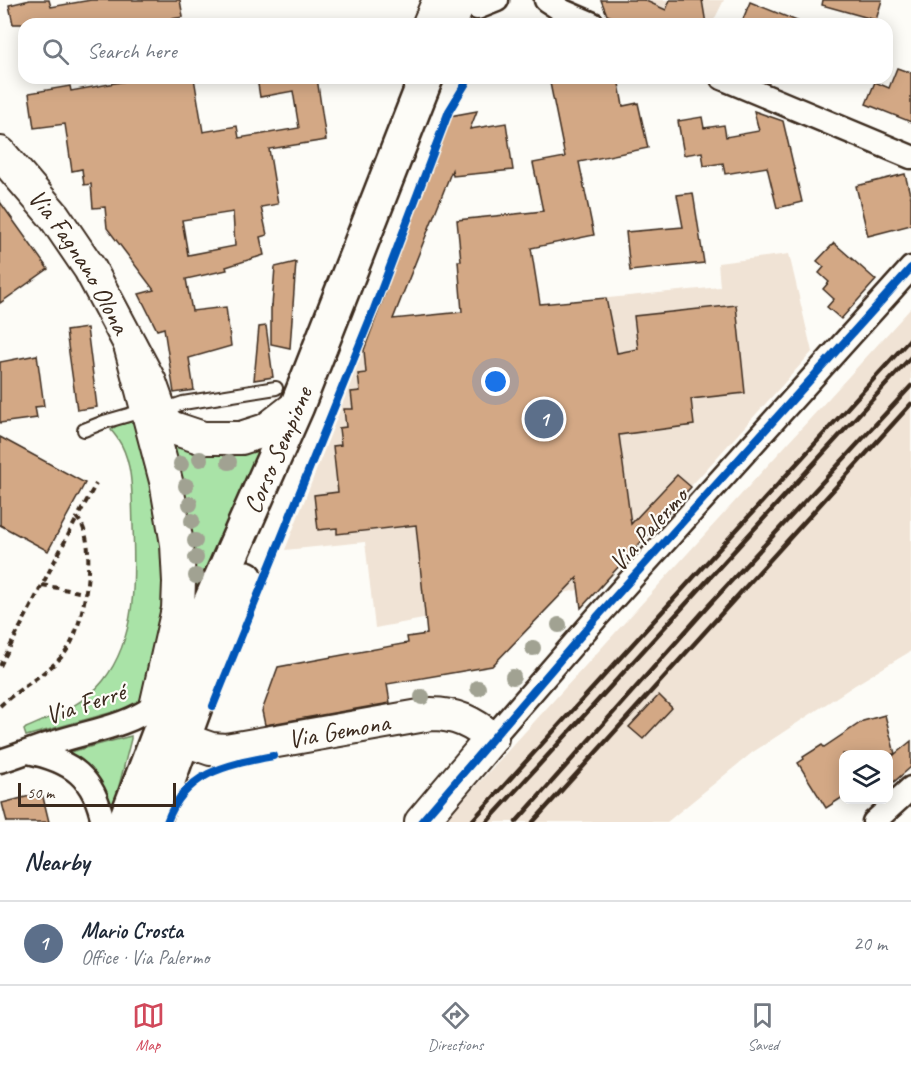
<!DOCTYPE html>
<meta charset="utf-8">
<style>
:root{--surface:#fff;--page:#f2f2f3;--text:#1f2937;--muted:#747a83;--line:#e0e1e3;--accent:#d1495b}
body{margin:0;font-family:Caveat,sans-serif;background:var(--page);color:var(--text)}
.controls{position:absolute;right:18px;bottom:18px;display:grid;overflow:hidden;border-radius:12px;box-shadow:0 3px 15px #0003}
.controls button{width:54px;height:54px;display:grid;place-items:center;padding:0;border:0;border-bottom:2px solid var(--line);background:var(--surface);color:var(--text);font:30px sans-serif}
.scale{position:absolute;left:18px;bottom:15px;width:158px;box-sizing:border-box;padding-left:6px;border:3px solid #3b2a1e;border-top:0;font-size:16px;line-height:21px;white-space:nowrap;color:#3b2a1e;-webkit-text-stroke:4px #fdfcf7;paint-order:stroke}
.you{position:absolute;left:496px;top:382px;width:21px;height:21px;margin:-15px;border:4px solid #fff;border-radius:50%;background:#1a73e8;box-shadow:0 0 0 9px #1a73e833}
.badge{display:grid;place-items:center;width:39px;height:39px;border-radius:50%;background:var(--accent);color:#fff;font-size:20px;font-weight:700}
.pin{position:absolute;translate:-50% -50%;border:3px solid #fff;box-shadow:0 2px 6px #0006}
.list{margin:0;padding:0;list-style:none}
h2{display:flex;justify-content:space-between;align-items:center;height:78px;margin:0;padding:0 24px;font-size:26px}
h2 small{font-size:20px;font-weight:400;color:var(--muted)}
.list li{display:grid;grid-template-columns:39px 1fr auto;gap:18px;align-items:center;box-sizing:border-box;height:84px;padding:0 24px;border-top:2px solid var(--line)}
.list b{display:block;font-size:22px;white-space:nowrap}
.list p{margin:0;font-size:20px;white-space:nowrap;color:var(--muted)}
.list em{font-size:20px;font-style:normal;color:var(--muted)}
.icon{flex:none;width:33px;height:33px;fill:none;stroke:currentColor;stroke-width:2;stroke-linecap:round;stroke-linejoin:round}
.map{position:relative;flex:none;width:911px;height:822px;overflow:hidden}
.search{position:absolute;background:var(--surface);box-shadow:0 3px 15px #0003;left:18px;right:18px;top:18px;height:66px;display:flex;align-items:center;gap:15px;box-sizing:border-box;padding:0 21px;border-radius:18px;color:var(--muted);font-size:22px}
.sheet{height:162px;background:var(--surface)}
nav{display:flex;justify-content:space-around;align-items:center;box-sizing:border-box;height:84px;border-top:2px solid var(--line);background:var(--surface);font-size:16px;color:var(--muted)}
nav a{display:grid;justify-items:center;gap:3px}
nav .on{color:var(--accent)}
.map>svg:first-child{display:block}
.built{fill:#f0e3d5}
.green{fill:#a9e3a7;stroke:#728662;stroke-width:1.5}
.building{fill:#d3a885;stroke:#3b2a1e;stroke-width:1.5;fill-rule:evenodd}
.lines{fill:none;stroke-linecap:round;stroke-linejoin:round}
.lane-casing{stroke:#3b2a1e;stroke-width:16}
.street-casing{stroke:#3b2a1e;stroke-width:27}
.secondary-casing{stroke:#3b2a1e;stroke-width:36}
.primary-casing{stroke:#3b2a1e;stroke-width:38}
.path{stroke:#3b2a1e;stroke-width:4;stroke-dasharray:6 4.5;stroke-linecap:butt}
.lane{stroke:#fdfcf7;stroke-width:12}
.street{stroke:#fdfcf7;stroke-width:22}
.secondary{stroke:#fdfcf7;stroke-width:32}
.primary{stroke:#fdfcf7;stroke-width:33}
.rail{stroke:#3b2a1e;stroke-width:4.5}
.cycleway-casing{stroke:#fdfcf7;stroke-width:11}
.cycleway{stroke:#0057b8;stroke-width:8}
.tree{fill:#a1a292}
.labels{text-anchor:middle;stroke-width:4.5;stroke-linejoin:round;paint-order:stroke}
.street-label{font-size:26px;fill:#3b2a1e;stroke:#fdfcf7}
</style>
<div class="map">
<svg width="911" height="822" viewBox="0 0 911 822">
<rect width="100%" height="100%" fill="#fdfcf7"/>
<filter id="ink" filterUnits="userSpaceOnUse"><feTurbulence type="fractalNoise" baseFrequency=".0167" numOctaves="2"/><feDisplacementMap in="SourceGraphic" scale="12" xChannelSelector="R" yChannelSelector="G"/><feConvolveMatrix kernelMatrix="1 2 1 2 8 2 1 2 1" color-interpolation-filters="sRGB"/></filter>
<g filter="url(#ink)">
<g class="built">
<path d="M601,0H724L712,24H630L607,15Z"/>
<path d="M789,254L812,352L581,608L578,590L375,628L365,542L285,550L375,321L720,287L718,263Z"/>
<path d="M911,308V651L855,685L753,752L667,822H443Z"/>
</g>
<g class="green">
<path d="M143,419L170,594L144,696L139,702L124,709L26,736L24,730L26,728C53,716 84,705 103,681C137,638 135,577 133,526C132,506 133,486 129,467C127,458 124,448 119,441C117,437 114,434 111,430L118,425Z"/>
<path d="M165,436L266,439L195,606Z"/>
<path d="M131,736V739L111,817L70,752Z"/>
</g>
<g class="building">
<path d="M30,0H49L51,7L91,0H180L183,17L143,24H13L9,5Z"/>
<path d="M601,0H644L666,10L670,0H702L706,24H630L607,15Z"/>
<path d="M823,0H882L876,20L822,5Z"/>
<path d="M750,2L802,23L801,24H741Z"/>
<path d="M897,68L911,73V122L866,104L875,82L889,88Z"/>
<path d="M143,78H194L203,132L237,126L239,138L299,128L293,91L260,97L257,78H317L326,140L269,149L278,204L261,207L267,235L260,237L264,255L226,267L227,270L186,279L192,311L226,307L231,346L189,358L194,390L174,393L164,328L157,330L139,294L154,290L107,228L105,207L93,208L91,184L84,185L82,169L72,171L65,124L34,128L29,93L70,86L71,91ZM233,212L235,246L188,255L182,220Z"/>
<path d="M549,78H618L623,106L638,103L648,148L579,162L594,235L531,248L540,304L606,298L617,353L638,349L634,316L736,305L745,393L691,399L694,425L619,435L631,524L677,475L691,487L581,608L577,578L492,666L387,684L390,703L265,725L262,711L278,667L408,643L407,637L427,634L416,525L337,534V528L318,530L314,495L338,492L333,446L341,445L339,428L346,427L344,409H353L351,392L360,391L358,374L366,373L364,350L385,294L381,295L450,116L477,111L470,129L506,123L513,170L453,176L452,170L393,319L462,312L458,261H461L457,220L543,211L533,163L565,157Z"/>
<path d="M754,111L783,121L802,202L777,208L767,167L725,174L723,163L704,166L702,152L684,155L678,121L702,117L704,128L724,125L726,137L759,131Z"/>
<path d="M905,174L911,198V225L868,236L856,186Z"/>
<path d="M693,193L704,263L630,271L626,232L683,227L677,195Z"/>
<path d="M0,202L48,269L0,303Z"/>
<path d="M834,243L876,280L841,319L827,307L834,299L823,289L829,282L819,273L824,267L817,261Z"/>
<path d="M296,262L290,348L271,344V305L272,306L275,267Z"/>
<path d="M266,326L273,377L254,380L259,327Z"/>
<path d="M87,328L97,407L77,410L66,331Z"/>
<path d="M37,355L44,406L35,407L37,418L0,423V362Z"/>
<path d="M0,437L85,483L48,551L0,525Z"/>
<path d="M659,695L672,708L643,739L629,727Z"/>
<path d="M885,715L895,754L911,741V767L888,787V761L895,754H843V797L826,808L798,763L804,759L803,757L822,745L824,747L863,721Z"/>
<path d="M42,793L49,822H7L2,803Z"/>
</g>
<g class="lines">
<g class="lane-casing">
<g id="lane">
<path d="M160,411L183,403L276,388"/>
<path d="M84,430L104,422L146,410"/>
</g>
</g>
<g class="street-casing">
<g id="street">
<path d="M546,0L563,11L593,24"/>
<path d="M477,8L497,0"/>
<path d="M722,78L911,157"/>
<path d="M492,738L597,617L911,268"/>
<path d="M28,752C72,761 94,777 103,822"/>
<path d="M0,761C18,756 35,748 53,743C89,731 127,727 157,704"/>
<path d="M874,822L911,788"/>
</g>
</g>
<g class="secondary-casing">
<g id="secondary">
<path d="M429,24L439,0"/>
<path id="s1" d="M0,153L54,216L90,269L150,382L163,419L170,427L203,438H241L266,430L297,406"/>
<path d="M130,345L166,481L177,544L179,582L178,609L155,711"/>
<path id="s2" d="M182,739L211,749L226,750L431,714C457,714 473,723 492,738L421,822"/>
</g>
</g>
<g class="primary-casing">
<g id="primary">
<path d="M449,24L460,0"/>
<path id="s3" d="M125,822L203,619L297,406L426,78"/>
<path d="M153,822L217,646L246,578"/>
</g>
</g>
<g class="path">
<path d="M42,585L84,593"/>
<path d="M0,666L77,518"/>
<path d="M0,706C19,688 48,673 64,654C84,631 100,541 77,518L96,484"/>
</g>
<use href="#lane" class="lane"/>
<use href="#street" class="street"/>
<use href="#secondary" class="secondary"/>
<use href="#primary" class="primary"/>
<g class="rail">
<path d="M471,822L911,338"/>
<path d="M487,822L911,357"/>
<path d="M516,822L710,604L911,386"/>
<path d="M533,822L911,404"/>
</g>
<g class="cycleway-casing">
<g id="cycleway">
<path d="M213,706L374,309L449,111L469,78"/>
<path d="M167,822C185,772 226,765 273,756"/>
<path d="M421,822L597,617L911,268"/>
</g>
</g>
<use href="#cycleway" class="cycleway"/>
</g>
<g class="tree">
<circle cx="200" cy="459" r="8"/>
<circle cx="229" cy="462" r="8"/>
<circle cx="181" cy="464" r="8"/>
<circle cx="186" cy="486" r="8"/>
<circle cx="190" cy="504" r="8"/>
<circle cx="192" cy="521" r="8"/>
<circle cx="195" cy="541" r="8"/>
<circle cx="196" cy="558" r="8"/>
<circle cx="196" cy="576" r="8"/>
<circle cx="559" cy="625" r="8"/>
<circle cx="533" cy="648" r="8"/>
<circle cx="513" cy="677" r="8"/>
<circle cx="478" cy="688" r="8"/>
<circle cx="422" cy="697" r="8"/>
</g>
</g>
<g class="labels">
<g class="street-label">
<text dy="9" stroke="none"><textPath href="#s1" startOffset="135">Via Fagnano Olona</textPath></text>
<text dy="9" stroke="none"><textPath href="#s3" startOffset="402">Corso Sempione</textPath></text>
<text transform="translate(648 529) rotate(-48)" y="9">Via Palermo</text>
<text transform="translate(85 703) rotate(-18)" y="9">Via Ferré</text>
<text dy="9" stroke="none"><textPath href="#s2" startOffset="160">Via Gemona</textPath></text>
</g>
</g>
</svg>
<div class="controls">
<button><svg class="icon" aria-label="layers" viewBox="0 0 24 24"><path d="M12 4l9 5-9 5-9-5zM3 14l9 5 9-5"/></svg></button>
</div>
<div class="scale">50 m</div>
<div class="you"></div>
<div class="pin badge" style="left:544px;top:419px;background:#5c6f8a">1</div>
<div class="search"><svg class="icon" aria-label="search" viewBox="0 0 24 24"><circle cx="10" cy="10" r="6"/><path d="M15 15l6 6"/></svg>Search here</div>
</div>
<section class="sheet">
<h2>Nearby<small></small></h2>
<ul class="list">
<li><span class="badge" style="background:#5c6f8a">1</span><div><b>Mario Crosta</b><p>Office · Via Palermo</p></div><em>20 m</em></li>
</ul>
</section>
<nav>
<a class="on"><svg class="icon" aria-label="map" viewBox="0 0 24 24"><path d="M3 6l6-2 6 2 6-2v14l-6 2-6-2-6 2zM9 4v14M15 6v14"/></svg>Map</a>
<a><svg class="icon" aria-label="directions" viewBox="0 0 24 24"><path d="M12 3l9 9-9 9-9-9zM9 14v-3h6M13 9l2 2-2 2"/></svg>Directions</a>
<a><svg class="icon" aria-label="saved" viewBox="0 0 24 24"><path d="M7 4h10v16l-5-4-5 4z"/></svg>Saved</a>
</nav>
